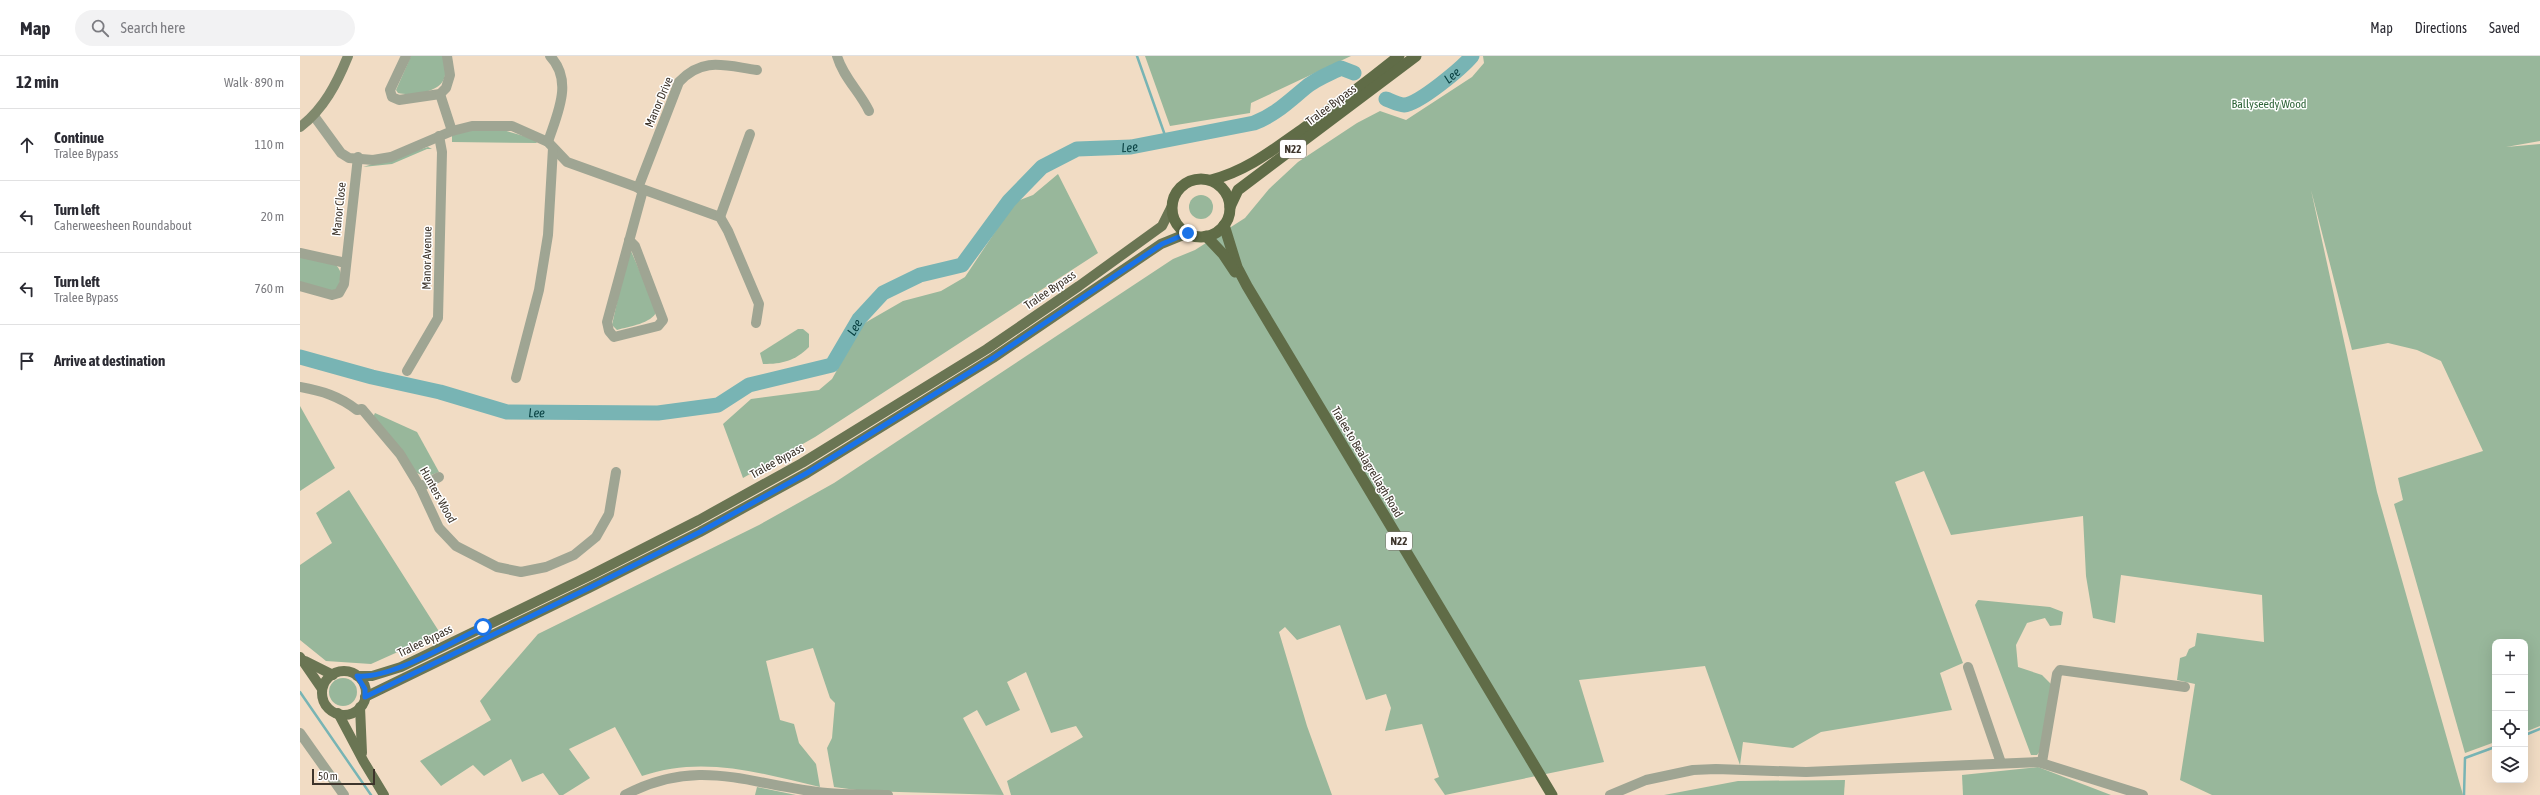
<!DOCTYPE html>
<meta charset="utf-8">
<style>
:root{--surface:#fff;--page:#f2f2f3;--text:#2b2b33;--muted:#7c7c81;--line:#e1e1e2}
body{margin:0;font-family:"Asap Condensed",sans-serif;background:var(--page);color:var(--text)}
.controls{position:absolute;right:12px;bottom:12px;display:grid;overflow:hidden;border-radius:8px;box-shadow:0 4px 16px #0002}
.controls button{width:36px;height:36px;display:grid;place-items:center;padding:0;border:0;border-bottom:1px solid var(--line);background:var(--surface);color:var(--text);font:20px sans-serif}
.scale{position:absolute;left:12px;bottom:10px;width:63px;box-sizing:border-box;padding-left:4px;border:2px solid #3d342b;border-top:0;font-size:11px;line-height:14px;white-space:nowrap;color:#3d342b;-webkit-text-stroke:3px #fff;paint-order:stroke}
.stop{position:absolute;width:12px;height:12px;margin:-9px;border:3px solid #1a73e8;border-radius:50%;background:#fff}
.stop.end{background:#1a73e8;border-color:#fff;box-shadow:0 1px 4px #0008}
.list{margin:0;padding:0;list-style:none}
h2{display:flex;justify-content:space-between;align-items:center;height:52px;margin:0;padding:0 16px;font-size:17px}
h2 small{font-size:13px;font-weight:400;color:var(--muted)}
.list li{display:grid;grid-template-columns:26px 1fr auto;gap:12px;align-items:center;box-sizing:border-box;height:72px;padding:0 16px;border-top:1px solid var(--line)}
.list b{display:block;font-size:15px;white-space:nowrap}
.list p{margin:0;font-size:13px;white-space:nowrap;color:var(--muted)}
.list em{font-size:13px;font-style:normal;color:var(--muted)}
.icon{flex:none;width:22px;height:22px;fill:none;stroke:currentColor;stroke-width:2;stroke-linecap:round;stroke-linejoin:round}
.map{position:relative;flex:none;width:2240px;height:739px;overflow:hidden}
header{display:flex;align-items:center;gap:24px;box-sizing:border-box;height:56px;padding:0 20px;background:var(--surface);border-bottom:1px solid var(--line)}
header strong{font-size:19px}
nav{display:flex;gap:22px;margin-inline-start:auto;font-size:14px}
.search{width:280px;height:36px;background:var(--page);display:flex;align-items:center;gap:10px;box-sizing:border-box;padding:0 14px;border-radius:22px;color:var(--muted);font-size:15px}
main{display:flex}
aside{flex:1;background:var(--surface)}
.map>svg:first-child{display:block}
.green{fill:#98b79b}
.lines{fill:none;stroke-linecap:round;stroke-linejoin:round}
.stream{stroke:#78b4b4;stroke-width:2.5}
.river{stroke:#78b4b4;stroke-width:15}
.minor{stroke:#9fa593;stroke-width:10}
.tertiary{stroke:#9fa593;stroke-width:10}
.secondary{stroke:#80896d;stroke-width:10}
.primary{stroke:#6a7553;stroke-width:10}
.trunk{stroke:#606c47;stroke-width:11}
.route{stroke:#1a73e8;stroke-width:5}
.labels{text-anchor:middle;stroke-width:3;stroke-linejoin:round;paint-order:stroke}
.shield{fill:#fff;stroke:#77716b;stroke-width:1}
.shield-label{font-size:11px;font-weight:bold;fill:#3d342b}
.street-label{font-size:12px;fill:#3d342b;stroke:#fff}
.park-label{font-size:12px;fill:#2f6539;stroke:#fff}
.water-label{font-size:13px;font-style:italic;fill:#094243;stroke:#fff}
</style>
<header>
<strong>Map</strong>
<div class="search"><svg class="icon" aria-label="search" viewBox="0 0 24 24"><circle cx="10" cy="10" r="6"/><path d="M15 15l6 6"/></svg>Search here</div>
<nav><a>Map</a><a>Directions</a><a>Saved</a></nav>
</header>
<main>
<aside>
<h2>12 min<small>Walk · 890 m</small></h2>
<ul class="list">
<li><svg class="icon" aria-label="ahead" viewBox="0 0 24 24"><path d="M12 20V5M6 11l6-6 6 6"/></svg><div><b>Continue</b><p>Tralee Bypass</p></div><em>110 m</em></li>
<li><svg class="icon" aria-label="left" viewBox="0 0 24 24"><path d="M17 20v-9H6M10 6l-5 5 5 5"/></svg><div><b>Turn left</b><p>Caherweesheen Roundabout</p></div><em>20 m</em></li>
<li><svg class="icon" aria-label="left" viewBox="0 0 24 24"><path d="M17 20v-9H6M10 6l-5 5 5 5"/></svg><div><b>Turn left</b><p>Tralee Bypass</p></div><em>760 m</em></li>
<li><svg class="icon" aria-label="arrive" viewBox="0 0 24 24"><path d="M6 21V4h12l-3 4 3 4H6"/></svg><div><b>Arrive at destination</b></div></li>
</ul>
</aside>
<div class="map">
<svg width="2240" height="739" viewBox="0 0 2240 739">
<rect width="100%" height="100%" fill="#f1dcc4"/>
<g class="green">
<path d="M111,0H144C144,6 146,13 145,19C143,37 111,40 98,37L96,34Z"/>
<path d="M845,0H1051L951,47L950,57L870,70Z"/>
<path d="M1183,0H2240V85L2206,91L2240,88V670L2225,676V586H2195V686L2165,697L2094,448L2103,444L2098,422L2183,395L2141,305L2117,294L2088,287L2052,294L2011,134L2077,436L2163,739H1912L1880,724L1895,628L1877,624L1880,602L1886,600L1889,593L1895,590L1897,577L1964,586L1962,539L1821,519L1815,567L1793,562L1786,520L1783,460L1651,479L1624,415L1595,426L1663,607L1640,617L1652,654L1521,676L1493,692L1443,686L1440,709L1405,610L1279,624L1304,706L1145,739L1134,723L1139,721L1122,668L1085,675L1091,652L1086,638L1066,644L1040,569L997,584L985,571L979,576L1007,670L1032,739H711L707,725L783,681L776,670L751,677L726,616L707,626L720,654L686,670L677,654L663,662L704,739L564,735L534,731L527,692L532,682L535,647L530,642L513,592L466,605L480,664L494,668L499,687L516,708L520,731C461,717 402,699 342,720L315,671L269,693L290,722L263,739H259L243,717L222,726L211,703L184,720L173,709L141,730L120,705L191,664L180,645L238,578L459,469L534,427L873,203L895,194L945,162L969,133L998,106L1057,67L1080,55L1106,64L1172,21L1184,7Z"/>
<path d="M203,74L234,83L237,87L152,86V80L164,75Z"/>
<path d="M128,91L132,93H127L92,108L63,111Z"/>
<path d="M758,118L798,197L515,381L443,422L423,368L451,343L519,334L532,323L563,268L603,245L641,235L665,221L715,146L733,139Z"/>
<circle cx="901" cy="151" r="12"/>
<path d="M331,195L357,255C351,268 330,270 317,274L312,269L327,201Z"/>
<path d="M0,200C10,202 37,203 40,215C42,219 39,226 39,231L33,235L0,226Z"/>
<path d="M498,273H503L509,278V291C495,305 482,308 463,308L460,297Z"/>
<path d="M0,350L35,412L0,435Z"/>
<path d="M75,357L117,376L139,416L126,421L117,417L73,361Z"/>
<path d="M49,434L140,577L71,608L26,605L0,584V509L32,487L16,457Z"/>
<path d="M1678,544L1750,551L1763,556L1761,569L1750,570L1745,562L1727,567L1716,589L1718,611L1742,619L1752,629L1743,691L1737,699H1731L1675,549Z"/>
<circle cx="43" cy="636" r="14"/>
<path d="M1738,711L1811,739H1663L1662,719Z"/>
<path d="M1545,724L1544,739H1364L1438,725Z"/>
<path d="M457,731L496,739H455Z"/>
</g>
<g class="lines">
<g class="stream">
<path d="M837,0L867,85"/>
<path d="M0,636L71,739"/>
<path d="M2225,679L2240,673"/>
<path d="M2164,739L2165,702L2195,691"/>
</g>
<g class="river">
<path id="s1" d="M1086,43C1091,45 1099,49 1104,49C1119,48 1162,12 1172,0"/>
<path id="s2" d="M0,301L72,321L140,336L207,356L358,357L418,349L449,329L532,309L559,263L583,237L620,219L662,209L709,145L742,111L777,93L831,91L954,67C975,59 988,46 1005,32C1015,23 1029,18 1041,12L1054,17"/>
</g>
<g class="minor">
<path d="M106,0L90,34L92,41L99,44L140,38L146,32L150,19L147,0"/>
<path d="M537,0C543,21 560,36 569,55"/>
<path d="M140,38L152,75"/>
<path d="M14,60L41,97L49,102L73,104L91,101L152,75L172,70H212L248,86L267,106L420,161L428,175L459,248L456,267"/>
<path d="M248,86C257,58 274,25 250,0"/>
<path d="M338,132L379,26C403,0 426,10 457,14"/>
<path d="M420,161L450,78"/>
<path d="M329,184L335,190L363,264L358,270L314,281L309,275L307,266L343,134"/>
<path d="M0,197L46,207"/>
<path d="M0,230L32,239L39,237L44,228L58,101"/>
<path d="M107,315L138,262L142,96L139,80"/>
<path d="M216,322L239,234L248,179L253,92"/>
<path d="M0,331C22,335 39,340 57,354L62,353L100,398L120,431L139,472L156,490L197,511L221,516L246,511L274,499L296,481L309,458L316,416"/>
<path d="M120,431L139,421"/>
<path d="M1668,611L1701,707"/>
<path d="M0,677L44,739"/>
<path d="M1742,706L1757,618L1760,614L1885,631"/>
<path d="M325,739C400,699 451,730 527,737C547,739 568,738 588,739"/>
</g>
<path class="tertiary" d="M1310,739L1346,724L1393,714L1416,713L1506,716L1738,706L1843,739"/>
<path class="secondary" d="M0,71C24,53 37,27 48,0"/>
<g class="primary">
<path d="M0,601L22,633"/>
<path d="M5,605L33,619"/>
<circle cx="44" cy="637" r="22"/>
<path d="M57,620H72L101,611L289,520L399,464L502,407L687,293L779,230L862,170L872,150"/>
<path d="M65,641L289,532L400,476L507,417L693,302L861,188L888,177"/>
<path d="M60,651L62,697"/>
<path d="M38,657L64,706L84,739"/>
</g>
<g class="trunk">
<circle cx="901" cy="152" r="29"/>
<path d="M911,124C947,115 974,93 1004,72C1036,49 1068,25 1099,0"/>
<path d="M930,151L938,134L1116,0"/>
<path d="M924,169L937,211L947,230L1252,739"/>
<path d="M906,180L923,198L935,216"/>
</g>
</g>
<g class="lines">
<path class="route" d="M183,571C151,586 92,623 57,620L65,633V641L289,532L400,476L507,417L693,302L862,188L888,177"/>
</g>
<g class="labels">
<g class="shield">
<rect x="980" y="84" width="26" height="18" rx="3"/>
<rect x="1086" y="476" width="26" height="18" rx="3"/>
</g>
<g class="shield-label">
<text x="993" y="97">N22</text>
<text x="1099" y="489">N22</text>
</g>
<g class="street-label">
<text transform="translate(359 46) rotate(-67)" y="4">Manor Drive</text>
<text transform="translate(1031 49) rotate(-37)" y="4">Tralee Bypass</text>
<text transform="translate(39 153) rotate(-84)" y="4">Manor Close</text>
<text transform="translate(127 202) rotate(-89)" y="4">Manor Avenue</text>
<text transform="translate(750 234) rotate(-34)" y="4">Tralee Bypass</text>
<text transform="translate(477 405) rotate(-29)" y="4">Tralee Bypass</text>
<text transform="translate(1067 406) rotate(59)" y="4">Tralee to Bealagrellagh Road</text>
<text transform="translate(138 439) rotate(61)" y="4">Hunters Wood</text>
<text transform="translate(125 585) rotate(-26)" y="4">Tralee Bypass</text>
</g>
<g class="park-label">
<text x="1969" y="52">Ballyseedy Wood</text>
</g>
<g class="water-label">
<text dy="5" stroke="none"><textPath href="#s1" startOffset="76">Lee</textPath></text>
<text dy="5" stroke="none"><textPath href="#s2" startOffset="940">Lee</textPath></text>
<text dy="5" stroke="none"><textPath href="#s2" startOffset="592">Lee</textPath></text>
<text dy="5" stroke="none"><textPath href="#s2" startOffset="244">Lee</textPath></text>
</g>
</g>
</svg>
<div class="controls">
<button>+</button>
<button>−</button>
<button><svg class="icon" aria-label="locate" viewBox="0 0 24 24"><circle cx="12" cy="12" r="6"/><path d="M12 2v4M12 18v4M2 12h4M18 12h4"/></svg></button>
<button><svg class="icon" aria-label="layers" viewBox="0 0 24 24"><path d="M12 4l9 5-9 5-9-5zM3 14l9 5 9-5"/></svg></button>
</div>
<div class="scale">50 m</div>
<div class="stop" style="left:183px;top:571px"></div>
<div class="stop end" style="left:888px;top:177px"></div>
</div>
</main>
